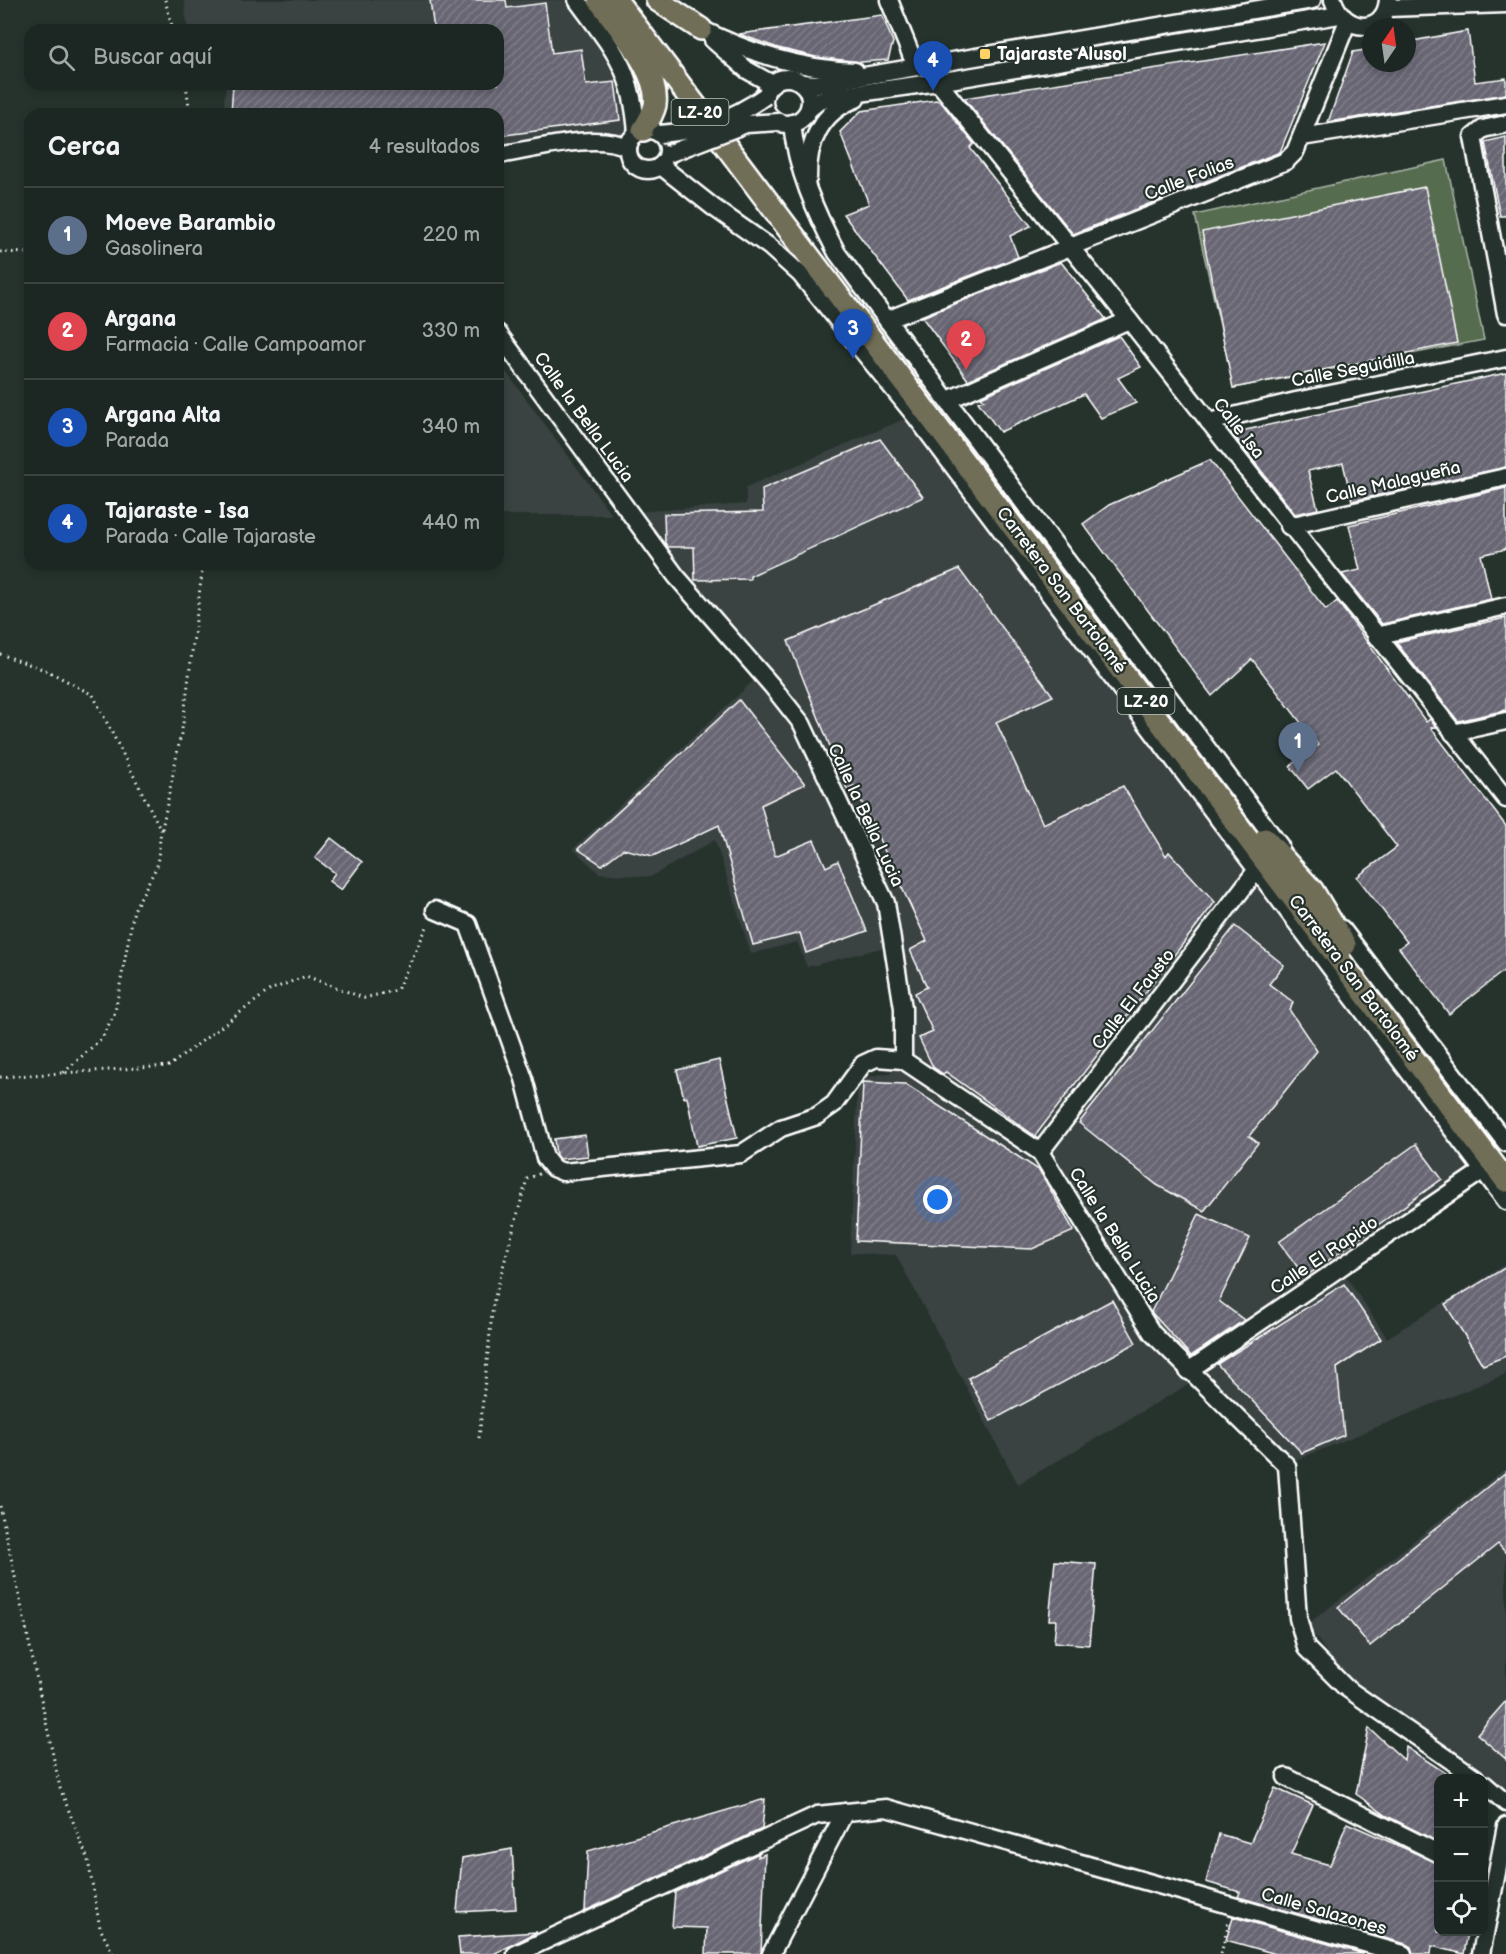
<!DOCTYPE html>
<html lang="es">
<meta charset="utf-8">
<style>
:root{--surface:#1c2622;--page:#29322f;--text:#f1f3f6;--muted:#a0a5a5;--line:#3a4340;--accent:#bca0f2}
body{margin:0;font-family:"Balsamiq Sans",sans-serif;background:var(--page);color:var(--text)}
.controls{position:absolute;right:18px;bottom:18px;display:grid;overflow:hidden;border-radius:12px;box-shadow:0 3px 9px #0003}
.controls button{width:54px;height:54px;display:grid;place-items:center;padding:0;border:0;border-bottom:2px solid var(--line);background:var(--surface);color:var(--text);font:30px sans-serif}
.compass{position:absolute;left:1362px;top:18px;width:54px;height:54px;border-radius:50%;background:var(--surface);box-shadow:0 3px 9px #0003;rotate:13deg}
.you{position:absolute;left:938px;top:1200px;width:21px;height:21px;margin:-15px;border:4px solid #fff;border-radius:50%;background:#1a73e8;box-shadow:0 0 0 9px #1a73e833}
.badge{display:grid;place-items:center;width:39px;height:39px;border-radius:50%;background:var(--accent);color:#fff;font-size:20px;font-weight:700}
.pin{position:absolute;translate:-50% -50px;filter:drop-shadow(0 2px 3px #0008)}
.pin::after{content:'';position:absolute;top:32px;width:21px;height:18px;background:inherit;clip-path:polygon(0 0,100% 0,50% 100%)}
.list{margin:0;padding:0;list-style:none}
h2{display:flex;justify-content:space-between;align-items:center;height:78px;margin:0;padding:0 24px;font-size:26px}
h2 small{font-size:20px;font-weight:400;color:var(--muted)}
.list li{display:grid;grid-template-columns:39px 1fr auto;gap:18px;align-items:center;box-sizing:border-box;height:96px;padding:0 24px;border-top:2px solid var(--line)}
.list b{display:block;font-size:22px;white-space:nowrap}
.list p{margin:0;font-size:20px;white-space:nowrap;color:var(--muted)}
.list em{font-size:20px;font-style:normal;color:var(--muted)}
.icon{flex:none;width:33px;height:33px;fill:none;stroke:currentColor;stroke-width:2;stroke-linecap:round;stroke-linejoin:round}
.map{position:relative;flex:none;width:1506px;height:1954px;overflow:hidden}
.search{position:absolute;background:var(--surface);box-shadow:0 3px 9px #0003;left:24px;top:24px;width:480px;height:66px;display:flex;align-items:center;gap:15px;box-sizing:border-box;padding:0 21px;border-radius:18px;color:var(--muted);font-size:22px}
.panel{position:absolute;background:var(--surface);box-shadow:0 3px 9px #0003;left:24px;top:108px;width:480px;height:462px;border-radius:18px}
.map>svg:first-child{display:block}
.built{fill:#3a4242}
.pitch{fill:#576c50;stroke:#abb6a8;stroke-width:1.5}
.building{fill:url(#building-hatch);stroke:#fff;stroke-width:1.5}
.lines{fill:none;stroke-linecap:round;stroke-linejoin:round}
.minor-casing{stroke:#fff;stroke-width:21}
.major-casing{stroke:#fff;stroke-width:26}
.path{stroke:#fff;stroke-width:3;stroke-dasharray:1.5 4.5;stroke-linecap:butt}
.minor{stroke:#26332d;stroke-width:16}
.major{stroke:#716e59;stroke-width:21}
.minor-bridge-casing{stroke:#fff;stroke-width:21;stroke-linecap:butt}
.minor-bridge{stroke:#26332d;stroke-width:16}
.poi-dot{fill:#ffd166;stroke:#26332d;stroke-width:2}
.labels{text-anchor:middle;stroke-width:4.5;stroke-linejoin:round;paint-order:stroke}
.shield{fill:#26332d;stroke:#bec2c0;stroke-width:1.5}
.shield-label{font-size:16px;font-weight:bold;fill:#fff}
.poi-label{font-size:18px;font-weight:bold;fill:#fff;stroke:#26332d;text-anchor:start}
.street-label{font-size:18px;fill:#fff;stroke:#26332d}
</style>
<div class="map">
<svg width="1506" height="1954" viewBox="0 0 1506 1954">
<defs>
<pattern id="building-hatch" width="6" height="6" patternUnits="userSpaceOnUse" patternTransform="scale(1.5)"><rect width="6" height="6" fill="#676673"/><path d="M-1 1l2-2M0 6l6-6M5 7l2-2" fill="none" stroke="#7e7d88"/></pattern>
</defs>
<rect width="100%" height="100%" fill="#26332d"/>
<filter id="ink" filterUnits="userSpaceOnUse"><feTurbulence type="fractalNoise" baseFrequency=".0167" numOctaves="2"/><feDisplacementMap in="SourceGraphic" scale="12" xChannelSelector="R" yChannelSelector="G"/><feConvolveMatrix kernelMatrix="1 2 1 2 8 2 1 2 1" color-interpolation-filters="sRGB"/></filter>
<g filter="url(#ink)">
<g class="built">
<path d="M184,0H586L639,69L644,103L620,136L498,151V114H223L226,84H498V30H188Z"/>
<path d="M498,361L612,515H498Z"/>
<path d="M909,417L1481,1182L1346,1276L1387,1338L1506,1264V1374L1277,1468L1189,1384L1018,1484L896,1255L850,1253L858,1079L893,1072V1016L885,947L807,967L797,942L751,954L715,840L650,877L599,873L573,849L764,671L636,512L746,504V487Z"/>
<path d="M1506,1468V1789L1344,1676L1307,1625Z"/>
</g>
<path class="pitch" d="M1446,160L1484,340L1234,388L1195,215Z"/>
<g class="building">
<path d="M430,0H506L507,8L545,3L552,53L581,49L586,85L615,82L620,120L498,136V114H231L233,84H498V30H434Z"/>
<path d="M882,15L893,42L888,60L861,62L816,57L778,48L739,34Z"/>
<path d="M1468,31L1475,82L1506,78V94L1328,122L1353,52L1371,49V63H1407V42Z"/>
<path d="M1325,42L1280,152L1073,234L964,98Z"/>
<path d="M936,100L941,102L974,144L970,148L1031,226L1010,236L1018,257L908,300L843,214L869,204L840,132L861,111Z"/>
<path d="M1506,137V216H1500L1485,142Z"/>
<path d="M1425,187L1457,343L1233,388L1202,232Z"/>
<path d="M1061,262L1106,319L968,380L922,317Z"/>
<path d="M1119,336L1141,367L1118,378L1136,403L1101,418L1084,394L1000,432L978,402L984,400L981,397Z"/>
<path d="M1506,373V467L1352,501L1343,463L1308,471L1318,509L1295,514L1232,433Z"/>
<path d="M880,439L923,497L750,576V579L695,580L694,547H668L665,543L664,514L763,512L762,489Z"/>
<path d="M1210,460L1326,610L1337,601L1426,722L1430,719L1436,727L1431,728L1506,826V969L1449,1014L1399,948L1407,942L1357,877L1397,847L1336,768L1308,789L1290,766L1318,745L1252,659L1212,696L1083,524L1109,505Z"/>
<path d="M1506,488V549L1481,555L1491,599L1382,624L1342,574L1360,570L1349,525Z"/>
<path d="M959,569L1053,696L996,722L1043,824L1123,786L1166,856L1169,852L1215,902L1035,1136L946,1072L943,1074L933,1067L919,1038L933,1032L915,993L927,987L910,950L927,941L854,786L847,789L788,641Z"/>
<path d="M1506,618V710L1458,721L1396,642Z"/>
<path d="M739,700L805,784L761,805L775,856L814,840L826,867L838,861L867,931L806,953L800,933L753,945L719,825L653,856L623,849L602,865L578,849Z"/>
<path d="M331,838L362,862L341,890L329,881L335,873L315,858Z"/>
<path d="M1235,926L1284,965L1269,984L1293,1002L1290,1011L1317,1051L1249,1136L1258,1143L1204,1211L1157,1185L1079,1123Z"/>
<path d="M719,1060L737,1138L697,1146L687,1097L684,1098L677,1070Z"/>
<path d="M863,1082L905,1084L1039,1170L1074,1231L1032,1249L856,1241Z"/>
<path d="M585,1135L588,1156L559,1159L556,1155L554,1139Z"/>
<path d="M1416,1144L1442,1179L1305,1277L1279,1242Z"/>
<path d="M1199,1214L1250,1238L1219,1301L1244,1320L1191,1356L1151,1312Z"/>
<path d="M1506,1267V1356L1483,1365L1445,1304Z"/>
<path d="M1344,1284L1381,1339L1337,1368L1344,1435L1302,1453L1217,1364Z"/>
<path d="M1112,1300L1136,1343L991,1421L968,1378Z"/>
<path d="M1506,1472V1553L1498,1544L1370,1646L1338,1607Z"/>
<path d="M1055,1561L1096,1564L1089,1645L1054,1642L1056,1620H1049Z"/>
<path d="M1506,1701V1759L1477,1734Z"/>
<path d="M1369,1728L1404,1760L1406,1747L1455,1779H1438V1842L1387,1816L1356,1794Z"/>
<path d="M1275,1788L1313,1805L1291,1854L1330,1865L1347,1823L1438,1863V1932H1468L1464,1954L1432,1946L1431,1954H1413L1411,1947L1406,1944L1238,1897L1240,1892L1206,1882L1219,1834L1250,1843Z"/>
<path d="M765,1799L762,1829L585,1911L588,1851Z"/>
<path d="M512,1849L516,1909L457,1912L462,1858Z"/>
<path d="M759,1853L758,1857L765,1854L761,1954H706L707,1928L672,1927L675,1892Z"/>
<path d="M1233,1917L1364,1954H1276L1226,1940Z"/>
<path d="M537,1932L494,1954H460L458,1937Z"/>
</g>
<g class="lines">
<g class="minor-casing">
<g id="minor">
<path d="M577,0C614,51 632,68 637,133"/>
<path d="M889,0L916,67"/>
<path d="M1333,0C1344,34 1385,35 1388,0"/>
<path d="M1387,8L1506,4"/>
<path d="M701,29C750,53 799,69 855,71"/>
<path d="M713,40L747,70L772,84"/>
<circle cx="787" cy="101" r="23"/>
<path d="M938,82L1129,320L1506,799"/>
<path d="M801,83L817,84L1312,0"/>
<path d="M809,109L820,100L831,97L938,82L1339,15"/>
<path d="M792,123C796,169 816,213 837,253L1280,846"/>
<path d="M1506,124L1483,129L1473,137L1506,314"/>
<circle cx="648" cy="150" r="20"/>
<path d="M1302,137L1506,104"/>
<path d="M498,155C532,150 599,131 628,148"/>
<path d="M661,166L713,207L770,247L800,274L916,417L1506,1201"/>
<path d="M808,178C807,142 822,111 856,99"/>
<path d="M887,320L1286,161L1295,152L1347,23"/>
<path d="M498,333L676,576L772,686L802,724L886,903L903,1008V1060L1040,1152L1152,1333L1287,1466L1298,1618L1306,1648L1345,1687L1476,1778"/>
<path d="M948,400L1129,320"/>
<path d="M1209,422L1296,401L1506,358"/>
<path d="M1289,526L1506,477"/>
<path d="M1376,636L1506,606"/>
<path d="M1453,733L1506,721"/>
<path d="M435,910L468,924L524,1079L545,1158L553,1168L563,1172L741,1154L781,1128L817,1116L834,1104L863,1064L876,1058L903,1060"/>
<path d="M1342,929L1506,1143"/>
<path d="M1040,1152L1256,871"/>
<path d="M1188,1371L1482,1171"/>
<path d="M1286,1777L1438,1853"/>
<path d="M1484,1784L1506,1803"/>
<path d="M516,1954L817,1815L886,1808L1403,1954"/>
<path d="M771,1954L845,1812"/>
<path d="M1481,1954L1506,1826"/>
</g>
</g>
<g class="major-casing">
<g id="major">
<path d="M599,0C617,27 660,71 655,105C653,114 648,122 643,130"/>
<path d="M616,0L1506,1181"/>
<path d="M657,0L701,29"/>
<path d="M1265,839L1312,890L1345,945"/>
</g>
</g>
<g class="path">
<path d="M165,0L173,30"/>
<path d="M186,84L190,114"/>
<path d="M0,252L30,253"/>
<path d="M0,654L48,671L93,695L161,830L157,866L134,910L115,1012L102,1038L62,1074"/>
<path d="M162,829L183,724L203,564"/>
<path d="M0,1077L169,1066L270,990L306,976L364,998L397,990L428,925"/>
<path d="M479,1438L493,1304L527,1179L539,1174"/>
<path d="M0,1506L60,1788L88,1860L100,1928L113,1954"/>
<path d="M1221,1954L1229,1921"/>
</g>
<use href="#minor" class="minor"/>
<use href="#major" class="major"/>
<g class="minor-bridge-casing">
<g id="minor-bridge">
<path d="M660,134C699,131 733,119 765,96"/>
<path d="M668,154L746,124L779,122"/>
</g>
</g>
<use href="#minor-bridge" class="minor-bridge"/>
</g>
</g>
<rect class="poi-dot" x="979" y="48" width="12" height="12" rx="3"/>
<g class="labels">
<g class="shield">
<rect x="671.5" y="99" width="57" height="26" rx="4.5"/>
<rect x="1117.5" y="688" width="57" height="26" rx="4.5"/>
</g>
<g class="shield-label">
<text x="700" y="118">LZ-20</text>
<text x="1146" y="707">LZ-20</text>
</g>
<g class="poi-label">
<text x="997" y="60">Tajaraste Alusol</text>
</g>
<g class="street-label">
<text transform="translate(1189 178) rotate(-21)" y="6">Calle Folias</text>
<text transform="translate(1353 369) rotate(-11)" y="6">Calle Seguidilla</text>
<text transform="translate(584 417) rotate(54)" y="6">Calle la Bella Lucia</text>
<text transform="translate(1239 428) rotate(52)" y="6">Calle Isa</text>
<text transform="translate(1393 482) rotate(-13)" y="6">Calle Malagueña</text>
<text transform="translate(1062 590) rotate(53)" y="6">Carretera San Bartolomé</text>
<text transform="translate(866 815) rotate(65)" y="6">Calle la Bella Lucia</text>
<text transform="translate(1354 978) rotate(53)" y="6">Carretera San Bartolomé</text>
<text transform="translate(1133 999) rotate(-52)" y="6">Calle El Fausto</text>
<text transform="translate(1115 1235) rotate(58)" y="6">Calle la Bella Lucia</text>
<text transform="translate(1324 1255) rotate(-34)" y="6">Calle El Rapido</text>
<text transform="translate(1324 1911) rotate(16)" y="6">Calle Salazones</text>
</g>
</g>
</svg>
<div class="controls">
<button>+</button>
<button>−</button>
<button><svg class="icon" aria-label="locate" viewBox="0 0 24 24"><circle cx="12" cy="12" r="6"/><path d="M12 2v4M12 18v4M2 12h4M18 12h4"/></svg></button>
</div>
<svg class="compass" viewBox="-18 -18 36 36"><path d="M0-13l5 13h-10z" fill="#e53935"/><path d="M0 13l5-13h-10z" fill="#a0a5a5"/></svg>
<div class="you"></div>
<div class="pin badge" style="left:1298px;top:772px;background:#5c6f8a">1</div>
<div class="pin badge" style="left:966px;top:370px;background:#e0444e">2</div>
<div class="pin badge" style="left:853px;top:359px;background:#1a4fb4">3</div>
<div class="pin badge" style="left:933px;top:91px;background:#1a4fb4">4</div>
<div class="search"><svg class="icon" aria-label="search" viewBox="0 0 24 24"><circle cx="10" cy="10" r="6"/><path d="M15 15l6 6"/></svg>Buscar aquí</div>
<section class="panel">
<h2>Cerca<small>4 resultados</small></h2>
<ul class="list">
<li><span class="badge" style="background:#5c6f8a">1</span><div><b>Moeve Barambio</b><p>Gasolinera</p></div><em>220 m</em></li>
<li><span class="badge" style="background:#e0444e">2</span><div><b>Argana</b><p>Farmacia · Calle Campoamor</p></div><em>330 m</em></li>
<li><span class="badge" style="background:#1a4fb4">3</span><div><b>Argana Alta</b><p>Parada</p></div><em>340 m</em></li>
<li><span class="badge" style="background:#1a4fb4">4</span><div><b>Tajaraste - Isa</b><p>Parada · Calle Tajaraste</p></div><em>440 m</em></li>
</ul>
</section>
</div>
